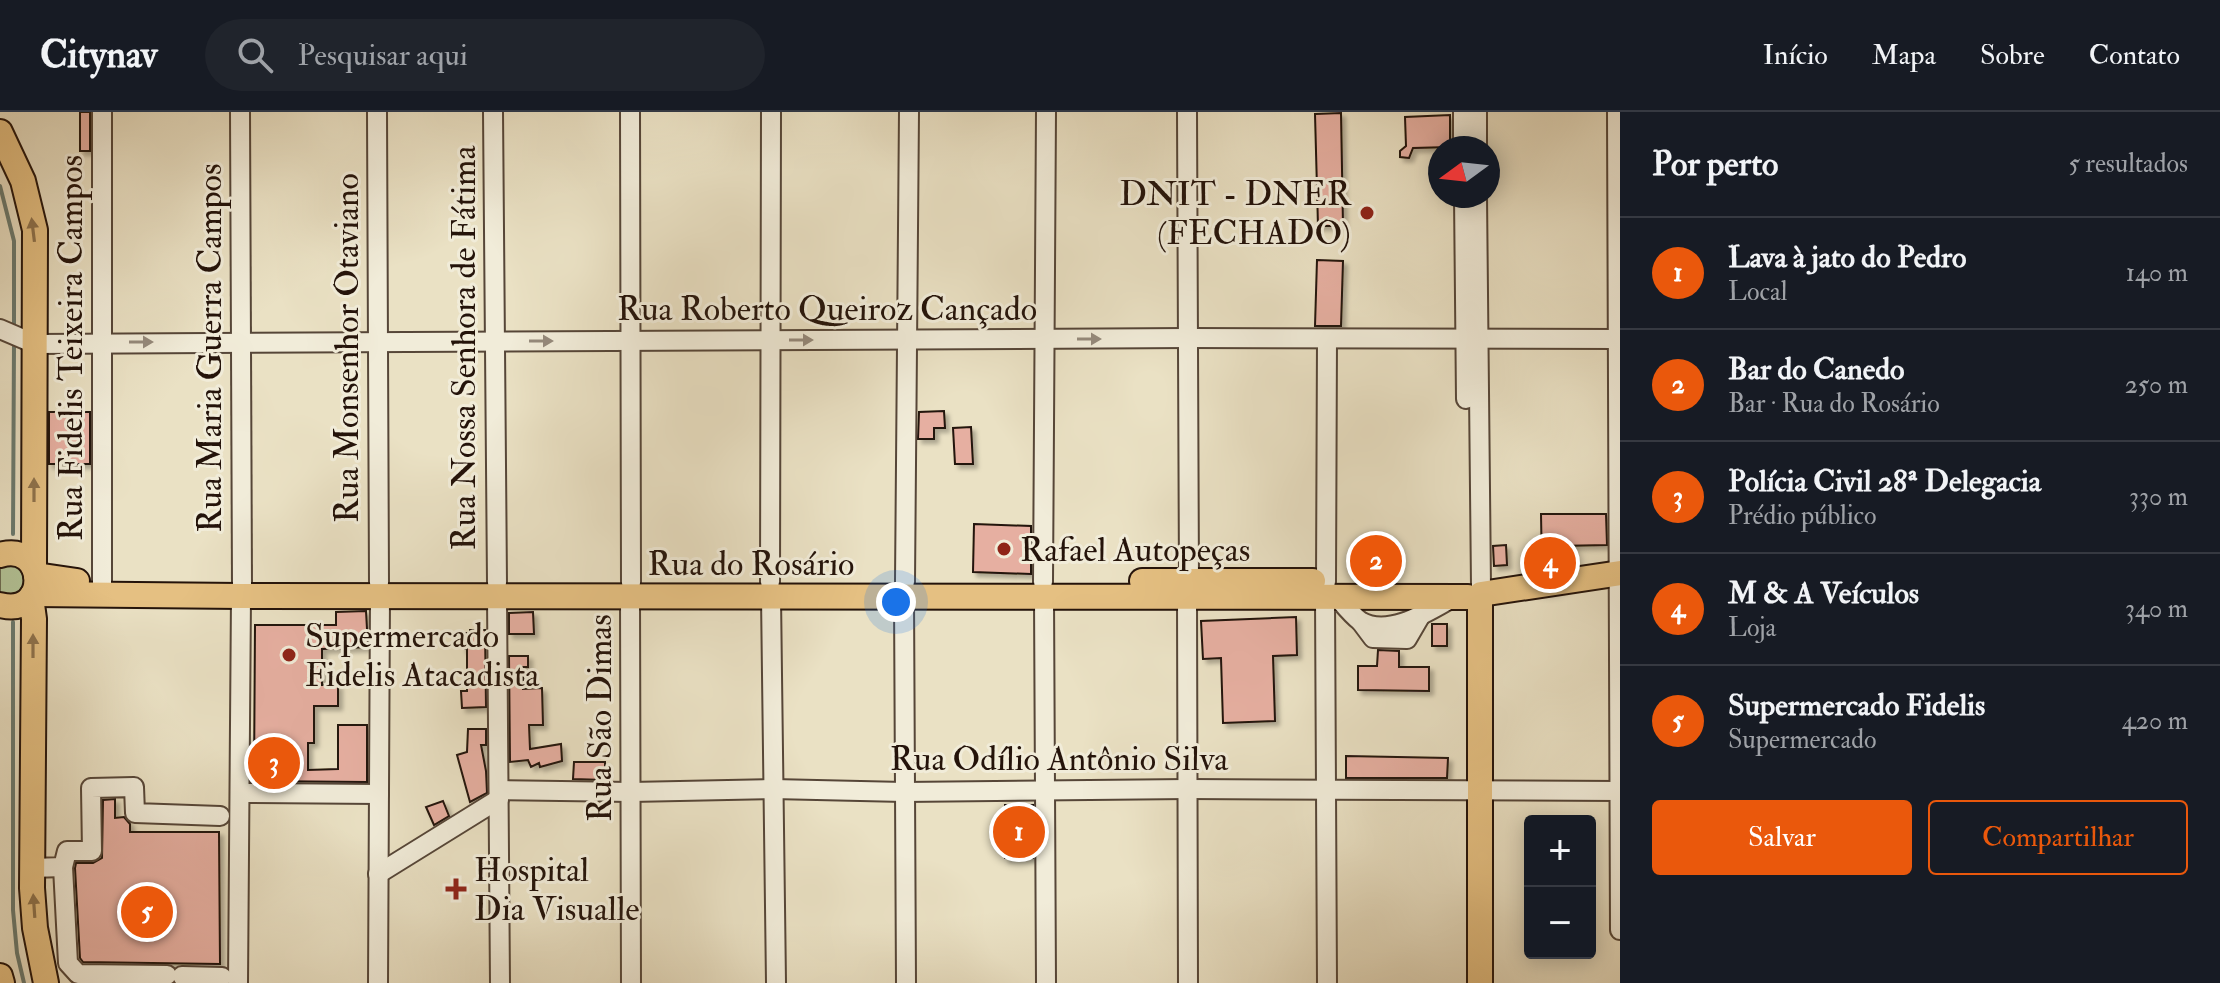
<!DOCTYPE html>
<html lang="pt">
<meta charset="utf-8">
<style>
:root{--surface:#171b24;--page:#20242c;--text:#f1f3f6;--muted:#9ea1a6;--line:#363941;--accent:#ea580c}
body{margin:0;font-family:"IM FELL Double Pica",serif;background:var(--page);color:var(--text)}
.controls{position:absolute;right:24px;bottom:24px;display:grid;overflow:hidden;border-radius:8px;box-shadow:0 4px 20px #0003}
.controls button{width:72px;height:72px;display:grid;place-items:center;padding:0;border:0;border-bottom:2px solid var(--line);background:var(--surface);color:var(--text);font:40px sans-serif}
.compass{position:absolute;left:1428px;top:24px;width:72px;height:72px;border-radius:50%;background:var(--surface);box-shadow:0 4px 20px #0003;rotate:255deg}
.you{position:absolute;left:896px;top:490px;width:28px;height:28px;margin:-20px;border:6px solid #fff;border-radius:50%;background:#1a73e8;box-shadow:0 0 0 12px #1a73e833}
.badge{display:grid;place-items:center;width:52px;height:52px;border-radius:50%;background:var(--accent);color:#fff;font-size:26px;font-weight:700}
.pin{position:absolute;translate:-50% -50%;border:4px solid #fff;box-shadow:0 2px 8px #0006}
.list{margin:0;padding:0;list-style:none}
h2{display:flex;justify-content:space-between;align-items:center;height:104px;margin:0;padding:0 32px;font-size:34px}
h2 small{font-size:26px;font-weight:400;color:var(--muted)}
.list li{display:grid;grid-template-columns:52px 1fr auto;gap:24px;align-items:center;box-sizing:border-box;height:112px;padding:0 32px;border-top:2px solid var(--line)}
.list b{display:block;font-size:30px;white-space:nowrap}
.list p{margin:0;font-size:26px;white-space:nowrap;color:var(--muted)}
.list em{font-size:26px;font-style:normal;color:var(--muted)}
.actions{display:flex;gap:16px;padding:24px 32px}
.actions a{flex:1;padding:18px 0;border:2px solid var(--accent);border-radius:8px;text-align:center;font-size:28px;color:var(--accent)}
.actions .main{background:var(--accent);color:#fff}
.icon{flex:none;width:44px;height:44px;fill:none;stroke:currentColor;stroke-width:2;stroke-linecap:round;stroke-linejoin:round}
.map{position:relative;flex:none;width:1620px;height:871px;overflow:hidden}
header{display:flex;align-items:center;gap:48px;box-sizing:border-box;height:112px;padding:0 40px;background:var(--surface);border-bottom:2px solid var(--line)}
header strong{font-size:38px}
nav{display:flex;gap:44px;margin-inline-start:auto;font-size:28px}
.search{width:560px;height:72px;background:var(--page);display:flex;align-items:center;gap:20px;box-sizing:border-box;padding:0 28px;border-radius:44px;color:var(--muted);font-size:30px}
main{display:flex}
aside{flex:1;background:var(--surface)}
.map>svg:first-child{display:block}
.green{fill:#b3c397;stroke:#6c6b50;stroke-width:2}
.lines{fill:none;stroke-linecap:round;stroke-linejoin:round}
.stream{stroke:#6a7a6f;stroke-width:4}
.building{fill:#e6afa1;stroke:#24130a;stroke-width:2;filter:url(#shadow)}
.minor-casing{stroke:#564638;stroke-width:22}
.major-casing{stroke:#24130a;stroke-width:28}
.minor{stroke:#f1ecd9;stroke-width:18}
.major{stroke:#e5c082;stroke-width:24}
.oneway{fill:#8e724c}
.oneway2{fill:#958a7c}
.poi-dot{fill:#8f2418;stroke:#f1ecd9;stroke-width:3}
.labels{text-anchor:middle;stroke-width:6;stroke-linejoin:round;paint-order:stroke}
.poi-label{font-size:34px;fill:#24130a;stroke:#f1ecd9;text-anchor:start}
.street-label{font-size:34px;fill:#24130a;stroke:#f1ecd9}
</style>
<header>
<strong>Citynav</strong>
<div class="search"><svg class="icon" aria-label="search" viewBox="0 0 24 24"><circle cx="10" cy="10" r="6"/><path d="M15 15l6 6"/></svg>Pesquisar aqui</div>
<nav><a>Início</a><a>Mapa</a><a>Sobre</a><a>Contato</a></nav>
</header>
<main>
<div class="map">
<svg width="1620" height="871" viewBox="0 0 1620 871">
<defs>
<filter id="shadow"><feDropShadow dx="4" dy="4" stdDeviation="2" flood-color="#0004"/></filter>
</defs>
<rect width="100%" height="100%" fill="#eae1c4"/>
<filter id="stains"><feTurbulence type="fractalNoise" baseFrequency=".0025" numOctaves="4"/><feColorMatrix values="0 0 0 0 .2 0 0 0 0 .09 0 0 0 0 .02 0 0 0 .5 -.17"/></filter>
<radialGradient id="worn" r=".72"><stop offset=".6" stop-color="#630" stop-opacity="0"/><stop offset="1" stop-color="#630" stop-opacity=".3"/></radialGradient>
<path class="green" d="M4,452L20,455L27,470L19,484L0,483V455Z"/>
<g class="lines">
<g class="stream">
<path d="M0,74L14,129V218"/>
<path d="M13,422L14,231"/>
<path d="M13,510V798L17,841L24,871"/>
</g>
</g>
<g class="building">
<rect x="80" y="0" width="10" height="39"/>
<path d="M1341,1L1343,114H1318L1315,2Z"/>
<path d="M1450,3V35L1413,36L1409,46L1400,45V39L1406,34L1405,5Z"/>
<path d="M1317,148L1343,149L1341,214H1315Z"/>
<path d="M944,299L945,316H934V327H918L919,300Z"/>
<rect x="49" y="300" width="41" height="52"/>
<path d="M971,315L973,352H955L953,316Z"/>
<path d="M1541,402H1606L1607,433L1558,434L1559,455L1542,458Z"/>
<path d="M974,412L1031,414V462L973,460Z"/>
<path d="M1506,433L1507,453L1494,454L1493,434Z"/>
<path d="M366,499L368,535L322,537V573H338V594H314V631H308V658L338,657V613H367V670L254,669L255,513H336V500Z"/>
<path d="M533,500L534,522H509V501Z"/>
<path d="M1296,505L1297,543L1273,544L1275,609L1223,611L1221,546L1203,547L1201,509Z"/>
<rect x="1432" y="512" width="15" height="22"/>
<path d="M470,518H485L486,595L462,596L461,579H467V537H463V521H470Z"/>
<path d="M1378,538L1399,539V555H1429V579L1358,578V554H1377Z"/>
<path d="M509,544H528V555H523V577L542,576L543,613H529L530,637L561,632L562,649L540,655L539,651L531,655L528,648L510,650Z"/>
<path d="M468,617H486V633H481L486,659L487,681L470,690L457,643L467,640Z"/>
<path d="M1346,644L1448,646L1447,666H1346Z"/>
<path d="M574,650H605V668L573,667Z"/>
<path d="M115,687V706L124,705L130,712V720H219L220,852L83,850L80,846L75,756L76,751H93L102,746L103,688Z"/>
<path d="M443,689L449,704L434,713L426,695Z"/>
<rect x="1005" y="693" width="28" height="53"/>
</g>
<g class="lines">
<g class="minor-casing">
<g id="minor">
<path d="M102,0V471"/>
<path d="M240,0L242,472"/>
<path d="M377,0L379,471"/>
<path d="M493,0L497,471"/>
<path d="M630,0L631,471"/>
<path d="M1187,0L1189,469"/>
<path d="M1463,0V36"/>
<path d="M1477,0V36"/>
<path d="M1617,0L1620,818"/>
<path d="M1464,84L1466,287"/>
<path d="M1477,84L1481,475"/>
<path d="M0,217L35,232L1188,226L1620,227"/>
<path d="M770,470L771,0"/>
<path d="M905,470L909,0"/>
<path d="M1043,470L1046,0"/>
<path d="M1326,470L1327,228"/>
<path d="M497,485L500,871"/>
<path d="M630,485L631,871"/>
<path d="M771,485L776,871"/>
<path d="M904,486L906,871"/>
<path d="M1044,486L1046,871"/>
<path d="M1187,486L1188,871"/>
<path d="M1325,486L1327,871"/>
<path d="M1338,486C1344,493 1352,503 1360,509C1389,526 1429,499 1454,485"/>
<path d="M1361,510L1373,526L1407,527L1421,503"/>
<path d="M499,678L631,680L773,677L904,680L1188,677L1620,679"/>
<path d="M240,681L379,682"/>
<path d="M63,755L68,851L78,862L167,863"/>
<path d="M32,756L63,755L67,739H92L91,676L134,675L135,701L220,704"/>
<path d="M378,762L499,687"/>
<path d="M182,864L222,865"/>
<path d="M238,871L241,484"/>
<path d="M378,871L380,484"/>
</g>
</g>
<g class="major-casing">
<g id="major">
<path d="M0,20L23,69L35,118L34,456"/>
<path d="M0,443C47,429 50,506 0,493"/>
<path d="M36,463L77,469"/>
<path d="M1142,469H1313"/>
<path d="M33,482L241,484L1468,485"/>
<path d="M1481,482L1620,461"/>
<path d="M1480,483V871"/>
<path d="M31,485L34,507L32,776L35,816L46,871"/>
<path d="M0,864L2,871"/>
</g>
</g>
<use href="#minor" class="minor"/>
<use href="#major" class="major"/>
</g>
<defs><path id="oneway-solid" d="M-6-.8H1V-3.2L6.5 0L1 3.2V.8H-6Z" transform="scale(2)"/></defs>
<g class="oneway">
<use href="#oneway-solid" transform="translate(33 118) rotate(-97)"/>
<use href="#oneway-solid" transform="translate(34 378) rotate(-90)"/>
<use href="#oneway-solid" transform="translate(33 534) rotate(-90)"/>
<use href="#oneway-solid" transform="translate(34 794) rotate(-94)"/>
</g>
<g class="oneway2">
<use href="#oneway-solid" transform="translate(1089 227)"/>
<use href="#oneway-solid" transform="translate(801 228)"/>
<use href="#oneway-solid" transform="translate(541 229)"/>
<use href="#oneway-solid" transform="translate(141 230)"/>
</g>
<g class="poi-dot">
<circle cx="1367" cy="101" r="8"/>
<circle cx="1004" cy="437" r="8"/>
<circle cx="289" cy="543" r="8"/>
<path d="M452 765h8v8h8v8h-8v8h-8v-8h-8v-8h8z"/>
</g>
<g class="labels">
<g class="poi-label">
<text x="1351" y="93" text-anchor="end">DNIT - DNER<tspan x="1351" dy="39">(FECHADO)</tspan></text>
<text x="1020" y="449">Rafael Autopeças</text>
<text x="305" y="535">Supermercado<tspan x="305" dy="39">Fidelis Atacadista</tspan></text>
<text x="474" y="769">Hospital<tspan x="474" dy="39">Dia Visualle</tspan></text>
</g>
<g class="street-label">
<text x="827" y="208">Rua Roberto Queiroz Cançado</text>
<text transform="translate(70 236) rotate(-90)" y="12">Rua Fidelis Teixeira Campos</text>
<text transform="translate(209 236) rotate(-90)" y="12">Rua Maria Guerra Campos</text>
<text transform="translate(346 236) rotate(-90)" y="12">Rua Monsenhor Otaviano</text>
<text transform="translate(463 236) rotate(-90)" y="12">Rua Nossa Senhora de Fátima</text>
<text x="751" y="463">Rua do Rosário</text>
<text transform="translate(599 606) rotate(-90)" y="12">Rua São Dimas</text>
<text x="1059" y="658">Rua Odílio Antônio Silva</text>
</g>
</g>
<rect width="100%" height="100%" filter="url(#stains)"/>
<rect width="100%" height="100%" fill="url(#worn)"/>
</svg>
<div class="controls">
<button>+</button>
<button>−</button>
</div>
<svg class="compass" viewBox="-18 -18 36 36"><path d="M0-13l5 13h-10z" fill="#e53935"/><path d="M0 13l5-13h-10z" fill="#9ea1a6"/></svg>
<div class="you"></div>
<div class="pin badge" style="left:1019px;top:720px">1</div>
<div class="pin badge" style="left:1376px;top:449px">2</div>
<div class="pin badge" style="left:274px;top:651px">3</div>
<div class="pin badge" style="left:1550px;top:451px">4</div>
<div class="pin badge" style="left:147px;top:800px">5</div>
</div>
<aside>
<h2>Por perto<small>5 resultados</small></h2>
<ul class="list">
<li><span class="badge">1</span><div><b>Lava à jato do Pedro</b><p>Local</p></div><em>140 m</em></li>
<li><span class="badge">2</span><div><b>Bar do Canedo</b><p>Bar · Rua do Rosário</p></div><em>250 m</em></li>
<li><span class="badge">3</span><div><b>Polícia Civil 28ª Delegacia</b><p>Prédio público</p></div><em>330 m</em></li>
<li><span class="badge">4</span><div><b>M &amp; A Veículos</b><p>Loja</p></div><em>340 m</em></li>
<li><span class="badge">5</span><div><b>Supermercado Fidelis</b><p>Supermercado</p></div><em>420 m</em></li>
</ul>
<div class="actions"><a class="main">Salvar</a><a>Compartilhar</a></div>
</aside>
</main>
